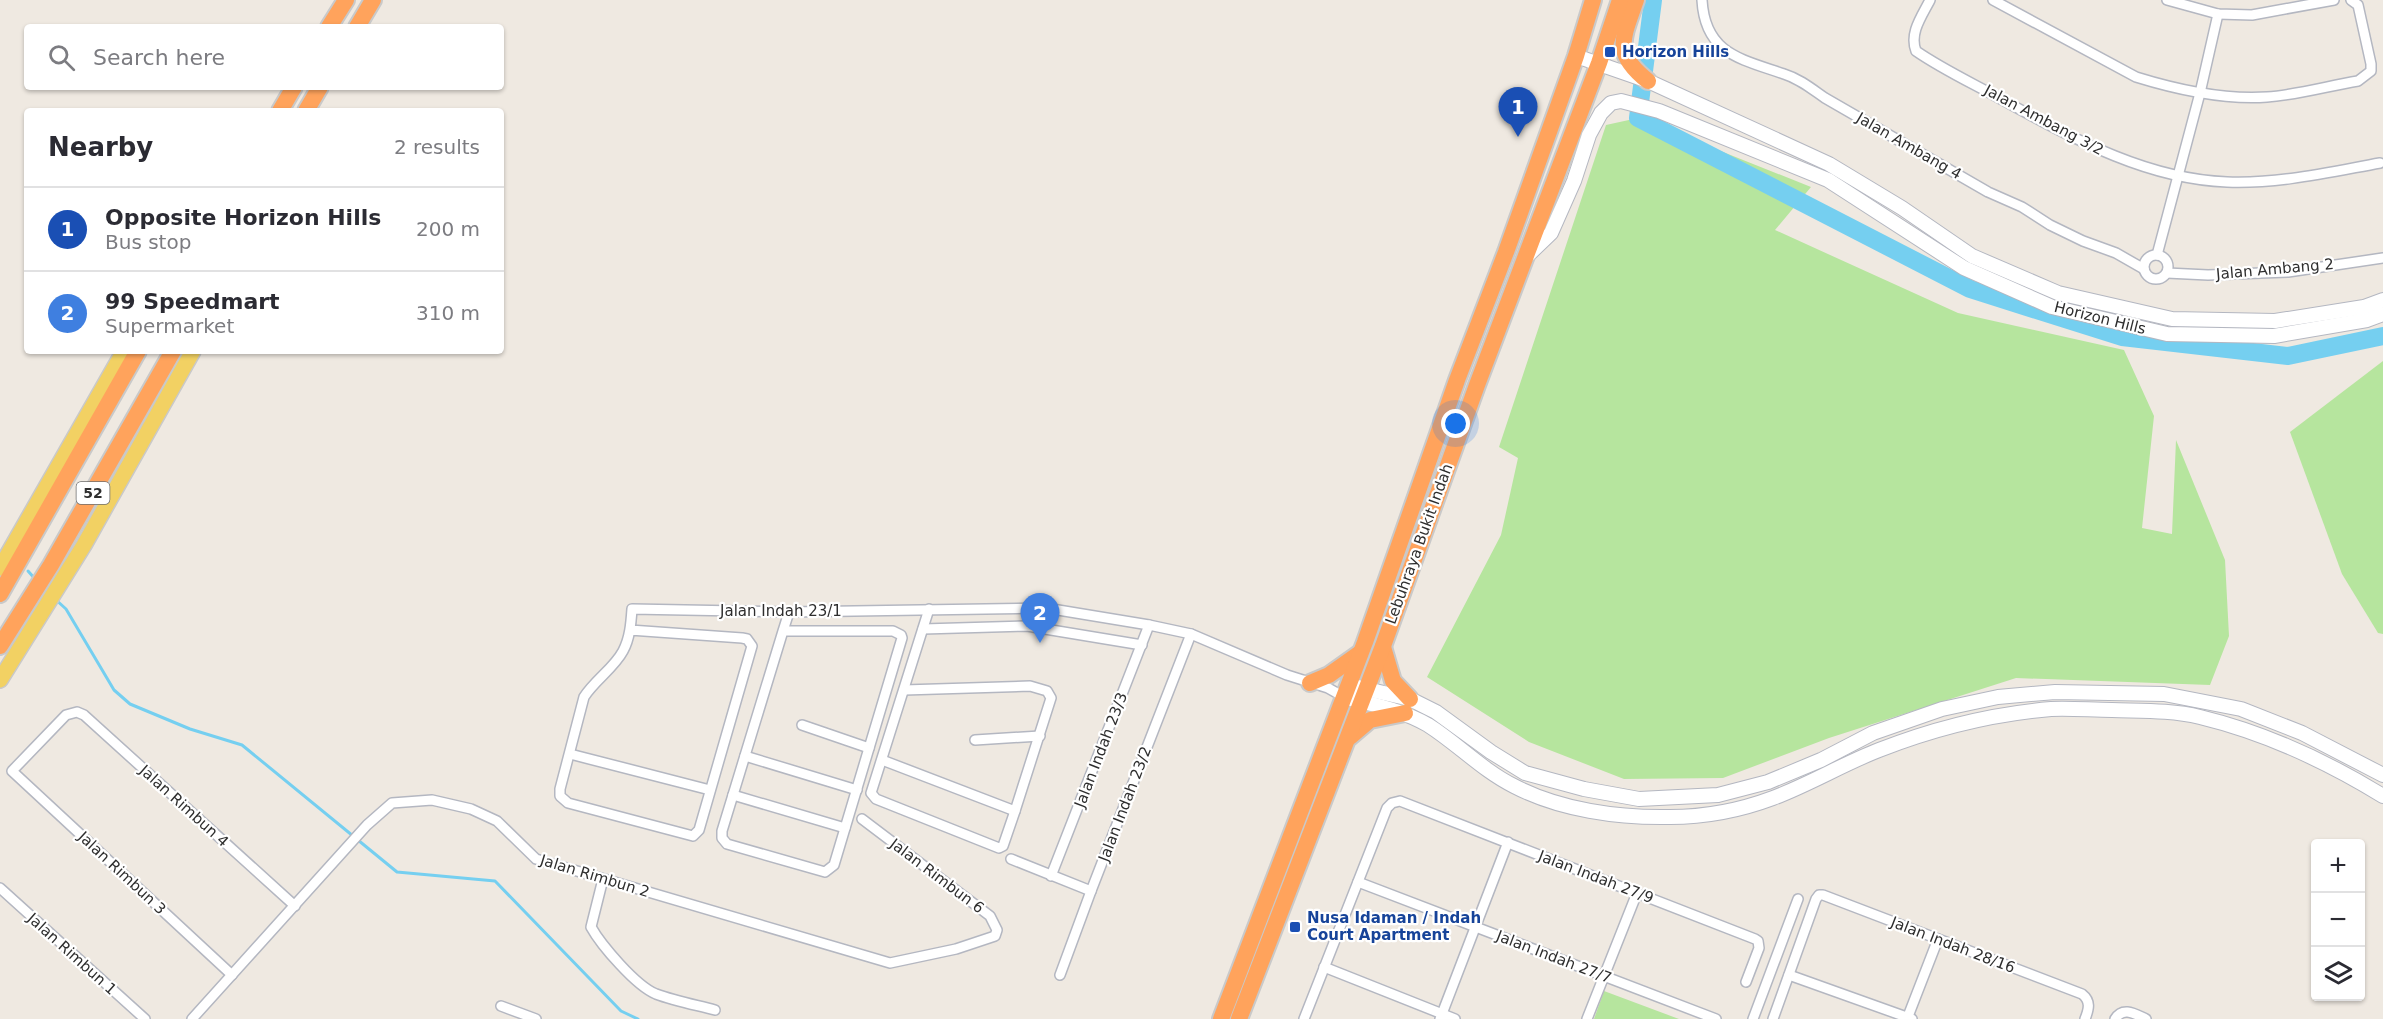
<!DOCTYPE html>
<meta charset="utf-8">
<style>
:root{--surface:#fff;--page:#f7f7f7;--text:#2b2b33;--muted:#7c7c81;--line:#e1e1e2;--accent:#4264fb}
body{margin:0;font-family:"DejaVu Sans",sans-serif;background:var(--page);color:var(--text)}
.controls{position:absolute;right:18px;bottom:18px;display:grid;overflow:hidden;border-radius:6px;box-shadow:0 2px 4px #0004}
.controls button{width:54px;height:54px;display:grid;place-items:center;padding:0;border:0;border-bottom:2px solid var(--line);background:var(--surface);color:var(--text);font:30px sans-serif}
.you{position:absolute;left:1456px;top:424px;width:21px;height:21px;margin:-15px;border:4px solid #fff;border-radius:50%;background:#1a73e8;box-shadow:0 0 0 9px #1a73e833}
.badge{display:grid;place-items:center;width:39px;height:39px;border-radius:50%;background:var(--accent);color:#fff;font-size:20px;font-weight:700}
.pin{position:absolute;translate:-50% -50px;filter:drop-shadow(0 2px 3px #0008)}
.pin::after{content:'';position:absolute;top:32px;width:21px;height:18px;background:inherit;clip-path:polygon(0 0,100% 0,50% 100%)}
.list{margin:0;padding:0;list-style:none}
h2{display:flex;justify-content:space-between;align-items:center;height:78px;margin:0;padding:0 24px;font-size:26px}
h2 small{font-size:20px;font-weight:400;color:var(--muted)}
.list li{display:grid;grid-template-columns:39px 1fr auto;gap:18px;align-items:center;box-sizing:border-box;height:84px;padding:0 24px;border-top:2px solid var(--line)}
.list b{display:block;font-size:22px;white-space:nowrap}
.list p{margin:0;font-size:20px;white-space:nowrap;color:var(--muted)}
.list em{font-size:20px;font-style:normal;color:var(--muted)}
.icon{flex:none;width:33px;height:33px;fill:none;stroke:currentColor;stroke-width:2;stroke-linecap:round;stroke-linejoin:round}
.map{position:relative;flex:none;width:2383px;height:1019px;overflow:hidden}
.search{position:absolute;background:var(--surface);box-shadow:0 2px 4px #0004;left:24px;top:24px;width:480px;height:66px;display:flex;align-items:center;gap:15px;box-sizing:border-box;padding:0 21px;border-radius:6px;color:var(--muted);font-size:22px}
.panel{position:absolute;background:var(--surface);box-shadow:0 2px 4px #0004;left:24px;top:108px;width:480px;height:246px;border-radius:6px}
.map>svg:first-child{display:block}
.green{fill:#b6e59e}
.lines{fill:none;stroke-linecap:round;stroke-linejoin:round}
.stream{stroke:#75cff0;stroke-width:3}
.river{stroke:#75cff0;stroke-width:18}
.street-casing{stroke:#b4b7c1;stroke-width:12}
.secondary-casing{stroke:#b4b7c1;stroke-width:16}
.primary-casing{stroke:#c9c9c9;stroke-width:18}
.highway-casing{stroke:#c9c9c9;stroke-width:20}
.street{stroke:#fff;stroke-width:9}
.secondary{stroke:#fff;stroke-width:14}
.primary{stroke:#f2d163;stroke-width:15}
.highway{stroke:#ffa35c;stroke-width:16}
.transit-dot{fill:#1a4fb4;stroke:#fff;stroke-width:2}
.labels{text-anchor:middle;stroke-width:4.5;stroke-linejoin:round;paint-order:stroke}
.shield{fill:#fff;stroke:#6d6d6d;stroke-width:1.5}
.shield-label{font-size:14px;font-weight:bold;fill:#2e2e2e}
.transit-label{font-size:15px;font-weight:bold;fill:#164399;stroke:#fff;text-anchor:start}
.street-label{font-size:15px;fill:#2e2e2e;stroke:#fff}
</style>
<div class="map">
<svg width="2383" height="1019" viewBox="0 0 2383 1019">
<rect width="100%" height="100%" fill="#efe9e1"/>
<g class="green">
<path d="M1638,118L1811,187L1775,230L1958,313L2124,350L2154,416L2142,528L2172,534L2176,440L2225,560L2229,636L2210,685L2016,678L1829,738L1723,778L1624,779L1529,742L1427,677L1501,535L1518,458L1499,447L1606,125Z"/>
<path d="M2383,361V634L2378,633L2342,574L2290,432Z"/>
<path d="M1604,991L1679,1019H1594Z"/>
</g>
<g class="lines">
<g class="stream">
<path d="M28,571L36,580"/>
<path d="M55,599L66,609L114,690L130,704L190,729L242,745L397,872L495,881L621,1011L638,1019"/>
</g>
<path class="river" d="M1653,0L1638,118L1970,289L2122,337L2288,356L2383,336"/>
<g class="street-casing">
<g id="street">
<path d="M1702,0C1705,54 1741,59 1784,74C1800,79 1812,89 1825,98L1988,192L2022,207L2050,225L2083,241L2116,253L2144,269"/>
<path d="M1930,0C1922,16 1909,33 1916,51C1942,69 1972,83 1999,98C2071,137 2144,179 2227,182C2279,184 2330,172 2380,163"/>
<path d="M1993,0L2136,77C2178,90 2223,100 2267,97C2297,95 2328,86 2358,81L2371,71V64L2358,5L2351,0"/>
<path d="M2167,0L2218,14L2252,15L2334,0"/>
<circle cx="2156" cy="267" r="12"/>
<path d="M2157,255L2200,93L2218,14"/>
<path d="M2167,273L2208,275L2288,272L2383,258"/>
<path d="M929,609L871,793L876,799L999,848L1003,846L1015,811"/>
<path d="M923,629L1027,626L1142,645"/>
<path d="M630,630L742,638L747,639L752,646L699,830L693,836L568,803L560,796V789L584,697C595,680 614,668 623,651C630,638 631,623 632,609L789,612L1046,608L1149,625L1191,634L1287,675L1328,688L1344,697"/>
<path d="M783,631H893L901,635L902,638L834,865L825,872L727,844L722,838V831L783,631L789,612"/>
<path d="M802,725L869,748"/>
<path d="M975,740L1040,736"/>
<path d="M570,754L710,790"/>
<path d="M745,756L857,790"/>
<path d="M882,760L1015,811L1051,698L1047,691L1030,686L904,690"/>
<path d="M733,795L845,828"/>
<path d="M1011,859L1091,891"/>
<path d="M1051,876L1149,625"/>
<path d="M603,879L591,927C601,945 636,986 656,994C675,1001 696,1005 715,1010"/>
<path d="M1358,882L1716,1019"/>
<path d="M0,888L145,1019"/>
<path d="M1324,967L1455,1019"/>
<path d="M232,975L12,771L66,715L77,712L84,715L295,906"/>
<path d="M1060,975L1091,891L1191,634"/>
<path d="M1789,975L1912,1019"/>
<path d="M501,1006L536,1019"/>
<path d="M192,1019L367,825L392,803L432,800L471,809L497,821L536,859L890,963L956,949L995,936L997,930L990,916L862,819"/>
<path d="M1304,1019L1387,808L1392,803L1400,801L1755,939L1758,941L1759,948L1746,982"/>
<path d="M1440,1019L1508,842"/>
<path d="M1587,1019L1637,893"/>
<path d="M1753,1019L1798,899"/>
<path d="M1773,1019L1816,899L1819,895H1823L2082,994C2091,1001 2089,1009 2085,1019"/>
<path d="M1907,1019L1938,939"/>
<path d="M2115,1019C2123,1006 2135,1014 2146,1019"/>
</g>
</g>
<g class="secondary-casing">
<g id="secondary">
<path d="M1576,56L1648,81L1829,164L1902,208L1972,256L2058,293L2172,319L2275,321L2364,307L2383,300"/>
<path d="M1526,257L1551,233L1574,181L1589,135L1601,113L1611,103L1621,101L1659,111L1828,180L1964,268L2052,307L2167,334L2274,336L2367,320L2383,314"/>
<path d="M1349,685L1410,699L1436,712L1491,752L1525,773L1584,789L1639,799L1718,795L1768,782L1821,760L1873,733L1942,709L1998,697L2055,692L2164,694L2241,709L2302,733L2383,775"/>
<path d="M1344,697C1373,705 1403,710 1428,725C1458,744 1482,770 1514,786C1560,810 1618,818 1670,817C1705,817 1741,810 1773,798C1810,784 1843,764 1879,750C1935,728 1992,714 2051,709C2071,708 2092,710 2112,710C2142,711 2171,710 2200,717C2266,733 2326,761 2383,796"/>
</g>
</g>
<g class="primary-casing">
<g id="primary">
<path d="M0,568L124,351"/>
<path d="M0,680L84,545L193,351"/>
</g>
</g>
<g class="highway-casing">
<g id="highway">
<path d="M1636,0C1623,38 1612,53 1648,81"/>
<path d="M329,27L346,0"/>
<path d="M357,27L373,0"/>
<path d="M280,111L294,87"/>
<path d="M306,111L320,87"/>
<path d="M0,594L138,351"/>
<path d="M0,646L51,565L173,351"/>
<path d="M1383,647L1393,681L1410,699"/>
<path d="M1310,683L1329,675L1360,653"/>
<path d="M1350,737L1370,720L1405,713"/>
<path d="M1221,1019L1365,642L1457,380L1506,252L1576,56L1593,0"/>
<path d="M1239,1019L1383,646L1477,385L1599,63L1620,0"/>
</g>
</g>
<use href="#street" class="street"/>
<use href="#secondary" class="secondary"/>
<use href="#primary" class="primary"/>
<use href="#highway" class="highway"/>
</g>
<g class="transit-dot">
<rect x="1604" y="46" width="12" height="12" rx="3"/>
<rect x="1289" y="921" width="12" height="12" rx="3"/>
</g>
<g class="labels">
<rect class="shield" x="76.5" y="482" width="33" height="22" rx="4.5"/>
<g class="shield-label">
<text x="93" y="498">52</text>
</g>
<g class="transit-label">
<text x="1622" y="57">Horizon Hills</text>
<text x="1307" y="923">Nusa Idaman / Indah<tspan x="1307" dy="17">Court Apartment</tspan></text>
</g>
<g class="street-label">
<text transform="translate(2044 120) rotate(28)" y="5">Jalan Ambang 3/2</text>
<text transform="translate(1909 146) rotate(30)" y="5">Jalan Ambang 4</text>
<text transform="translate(2275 269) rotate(-5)" y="5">Jalan Ambang 2</text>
<text transform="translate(2100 318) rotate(14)" y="5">Horizon Hills</text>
<text transform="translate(1419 544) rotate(-70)" y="5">Lebuhraya Bukit Indah</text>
<text x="781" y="616">Jalan Indah 23/1</text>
<text transform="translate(1101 750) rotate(-69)" y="5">Jalan Indah 23/3</text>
<text transform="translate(1125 804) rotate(-69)" y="5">Jalan Indah 23/2</text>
<text transform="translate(184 806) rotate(42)" y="5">Jalan Rimbun 4</text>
<text transform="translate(122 873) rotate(43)" y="5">Jalan Rimbun 3</text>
<text transform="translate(595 876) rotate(17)" y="5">Jalan Rimbun 2</text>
<text transform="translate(937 876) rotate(37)" y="5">Jalan Rimbun 6</text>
<text transform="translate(1596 877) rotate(21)" y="5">Jalan Indah 27/9</text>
<text transform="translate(1953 945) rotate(21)" y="5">Jalan Indah 28/16</text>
<text transform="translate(72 954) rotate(42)" y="5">Jalan Rimbun 1</text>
<text transform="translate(1554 957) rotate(21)" y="5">Jalan Indah 27/7</text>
</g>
</g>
</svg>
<div class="controls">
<button>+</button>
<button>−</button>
<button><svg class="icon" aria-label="layers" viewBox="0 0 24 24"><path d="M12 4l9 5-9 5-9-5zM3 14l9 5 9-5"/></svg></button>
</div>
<div class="you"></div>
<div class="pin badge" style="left:1518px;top:137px;background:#1a4fb4">1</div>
<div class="pin badge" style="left:1040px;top:643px;background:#3f7fe0">2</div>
<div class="search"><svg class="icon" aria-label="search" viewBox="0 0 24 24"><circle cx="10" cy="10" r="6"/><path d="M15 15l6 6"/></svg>Search here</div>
<section class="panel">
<h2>Nearby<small>2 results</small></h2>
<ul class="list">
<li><span class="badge" style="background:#1a4fb4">1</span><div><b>Opposite Horizon Hills</b><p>Bus stop</p></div><em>200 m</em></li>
<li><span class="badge" style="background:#3f7fe0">2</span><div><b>99 Speedmart</b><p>Supermarket</p></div><em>310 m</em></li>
</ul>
</section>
</div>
